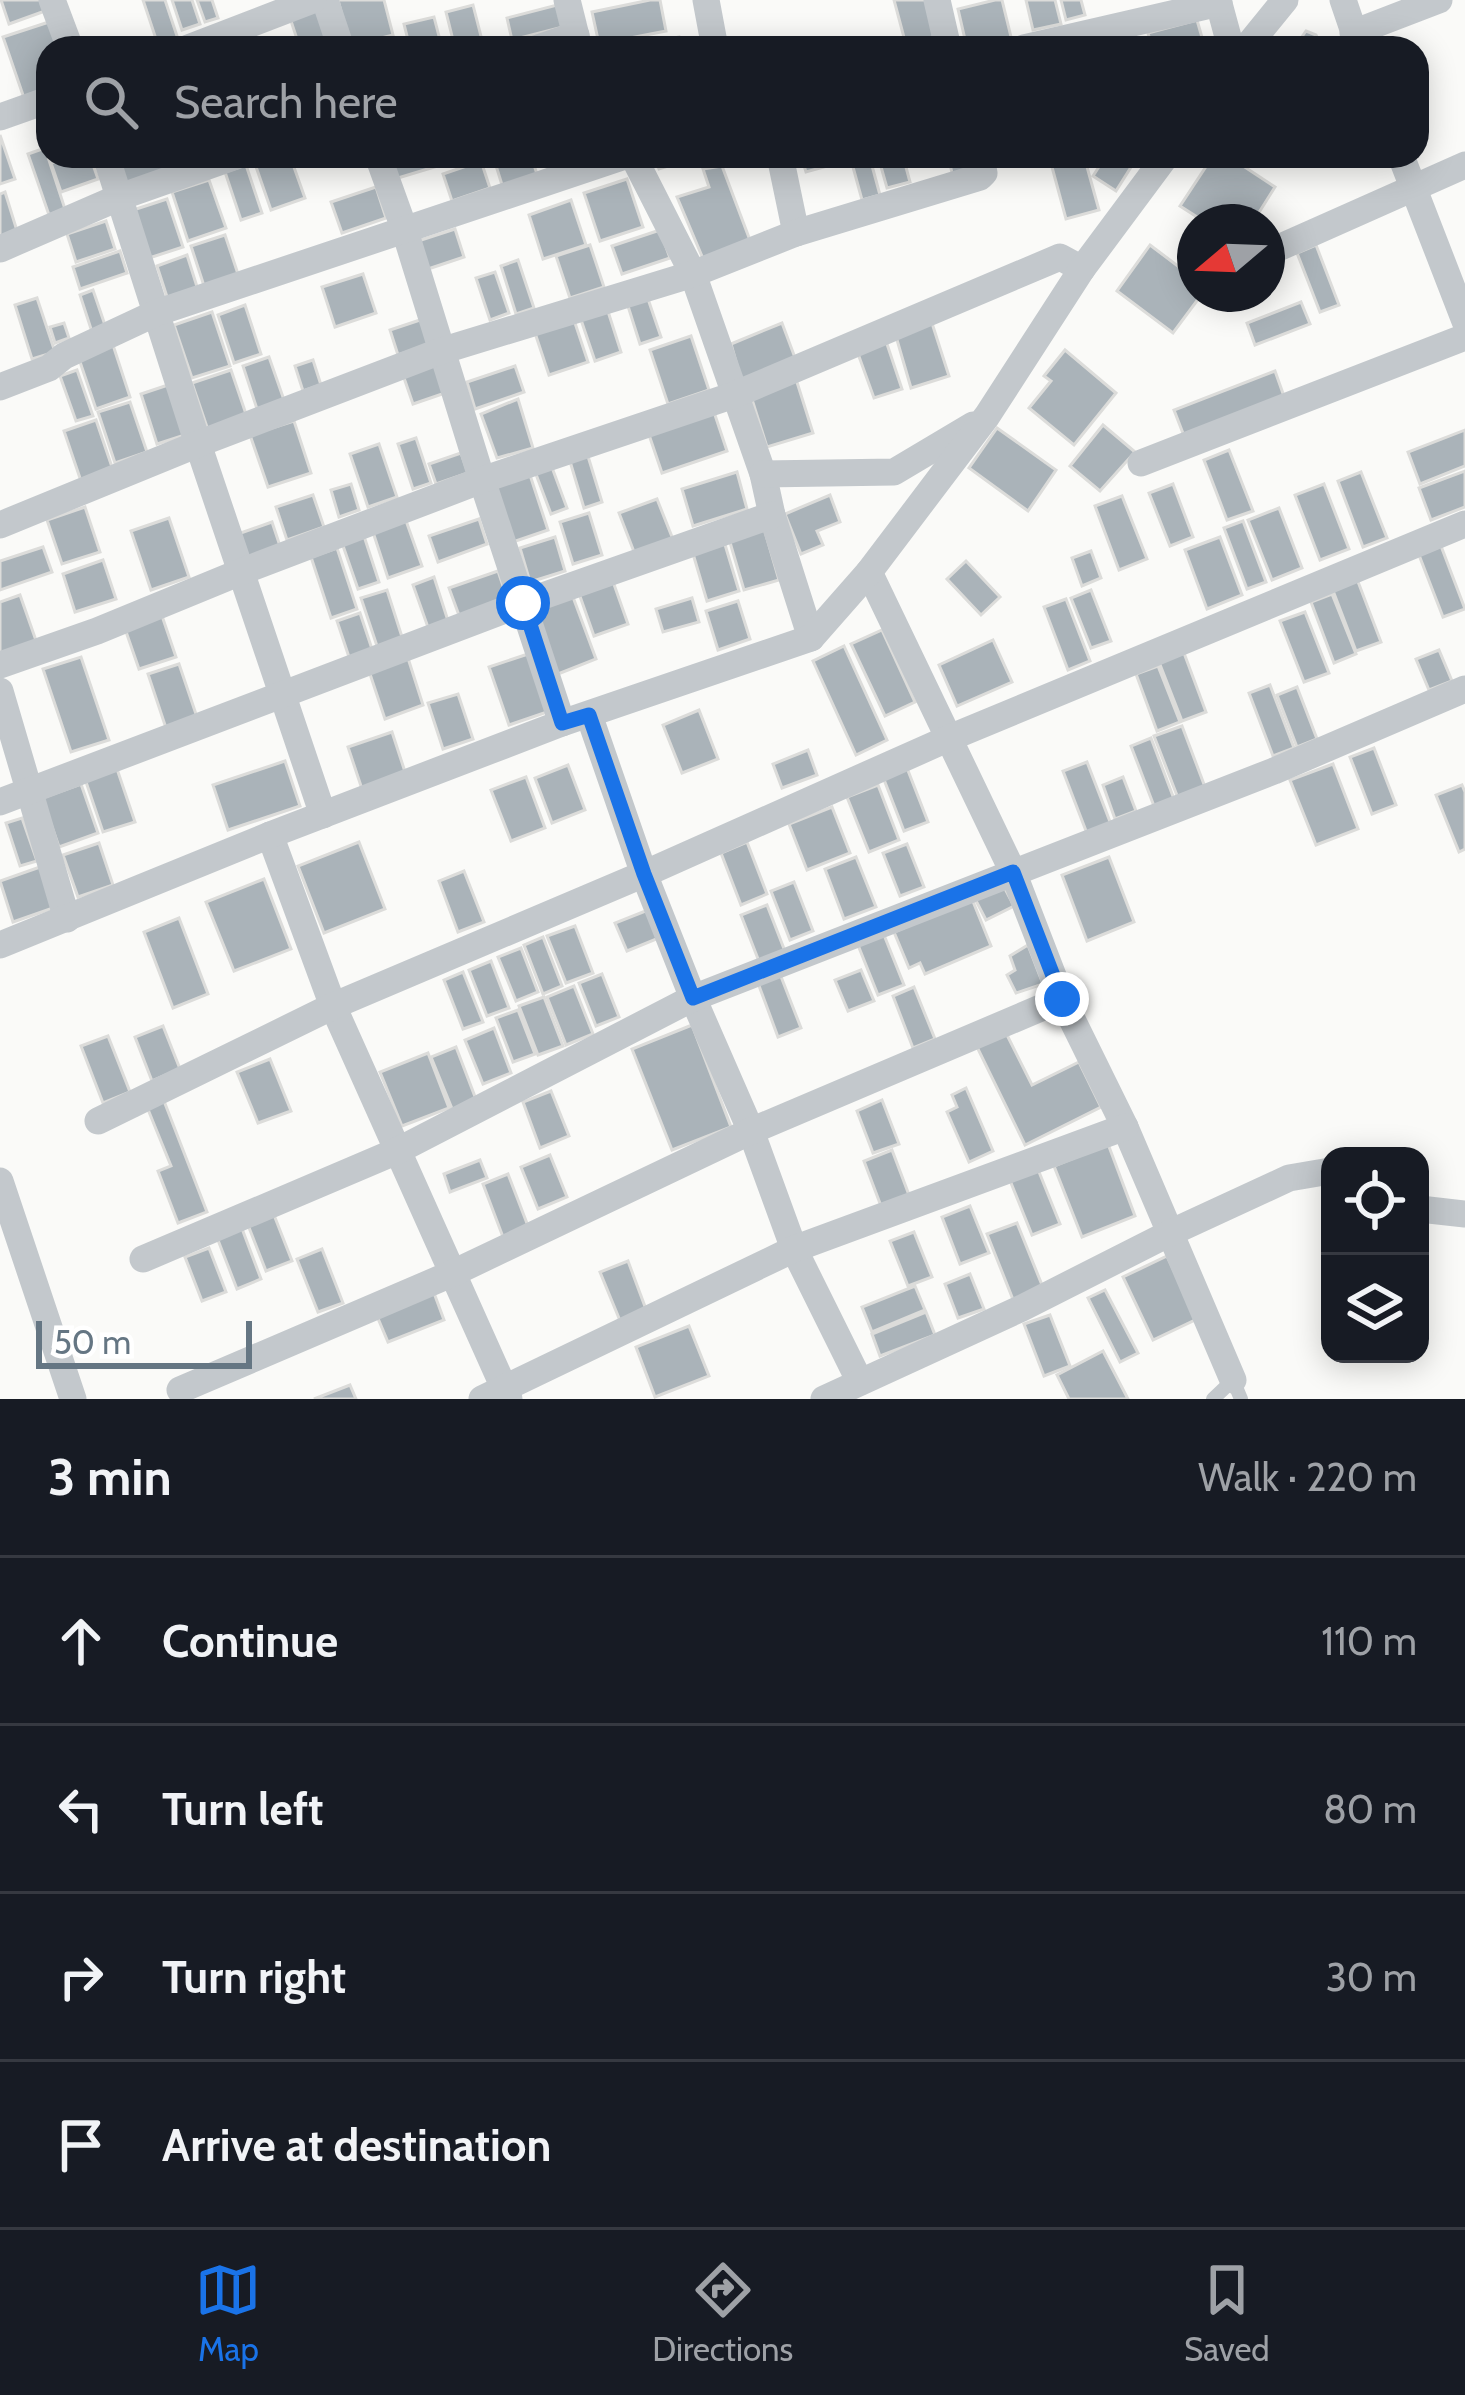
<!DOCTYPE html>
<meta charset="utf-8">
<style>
:root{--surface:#171b24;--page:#242831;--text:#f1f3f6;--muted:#9ea1a6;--line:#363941;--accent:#1a73e8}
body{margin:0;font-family:Cabin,sans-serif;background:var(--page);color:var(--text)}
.controls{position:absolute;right:36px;bottom:36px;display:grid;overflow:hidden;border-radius:24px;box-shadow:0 6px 30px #0003}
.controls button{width:108px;height:108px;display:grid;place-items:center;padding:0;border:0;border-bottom:3px solid var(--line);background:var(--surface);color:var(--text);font:60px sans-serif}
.compass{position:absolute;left:1177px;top:204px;width:108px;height:108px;border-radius:50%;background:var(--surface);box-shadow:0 6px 30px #0003;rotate:251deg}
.scale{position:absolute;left:36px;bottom:30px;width:216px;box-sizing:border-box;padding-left:12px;border:6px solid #657683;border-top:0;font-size:33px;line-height:42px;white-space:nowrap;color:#657683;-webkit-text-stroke:9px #fff;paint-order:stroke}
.stop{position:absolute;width:36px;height:36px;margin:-27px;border:9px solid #1a73e8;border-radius:50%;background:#fff}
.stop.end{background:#1a73e8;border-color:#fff;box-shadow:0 3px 12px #0008}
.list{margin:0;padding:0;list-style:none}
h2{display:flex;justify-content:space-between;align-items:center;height:156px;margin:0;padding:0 48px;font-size:51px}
h2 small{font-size:39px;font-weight:400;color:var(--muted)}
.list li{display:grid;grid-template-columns:78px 1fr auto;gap:36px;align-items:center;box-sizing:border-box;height:168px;padding:0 48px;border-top:3px solid var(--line)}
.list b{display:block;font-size:45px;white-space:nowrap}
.list em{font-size:39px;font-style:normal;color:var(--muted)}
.icon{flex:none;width:66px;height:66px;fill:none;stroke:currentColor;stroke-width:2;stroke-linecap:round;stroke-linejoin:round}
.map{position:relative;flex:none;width:1465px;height:1399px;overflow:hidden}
.search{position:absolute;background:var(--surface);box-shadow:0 6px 30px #0003;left:36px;right:36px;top:36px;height:132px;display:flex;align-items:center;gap:30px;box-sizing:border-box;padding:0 42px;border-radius:36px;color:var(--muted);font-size:45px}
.sheet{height:828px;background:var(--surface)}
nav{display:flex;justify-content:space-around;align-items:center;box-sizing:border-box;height:168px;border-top:3px solid var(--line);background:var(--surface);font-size:33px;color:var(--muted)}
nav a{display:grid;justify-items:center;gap:6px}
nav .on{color:var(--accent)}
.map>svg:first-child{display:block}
.building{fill:#aab3b9;stroke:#dcdcda;stroke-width:3}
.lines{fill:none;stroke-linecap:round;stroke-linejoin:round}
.service{stroke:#c3c8cc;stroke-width:14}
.minor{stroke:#c3c8cc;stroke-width:27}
.route{stroke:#1a73e8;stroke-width:15}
</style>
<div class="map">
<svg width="1465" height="1399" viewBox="0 0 1465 1399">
<rect width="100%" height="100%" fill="#fafaf8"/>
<g class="building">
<path d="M1,0H41L45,11L9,24Z"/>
<path d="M143,0H165L179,42L159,48Z"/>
<path d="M172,0H192L200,24L182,30Z"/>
<path d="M197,0H212L218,18L205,22Z"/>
<path d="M338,0H384L393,35L350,46Z"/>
<path d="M650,0H660L666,31L599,44L592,12Z"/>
<path d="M894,0H929L939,35L906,45Z"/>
<path d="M995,0H1002L1012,41L981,48H967L958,9Z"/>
<path d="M1026,0H1055L1061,24L1033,30Z"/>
<path d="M1061,0H1081L1085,15L1066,20Z"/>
<path d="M473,5L484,48H455L446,12Z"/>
<path d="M557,5L563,27L512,40L507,18Z"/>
<path d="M324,6L338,48H300L290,18Z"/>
<path d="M434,17L442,48H410L404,24Z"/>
<path d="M1197,20L1205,48H1152L1148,33Z"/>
<path d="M49,22L58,48H48V90L24,98L3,37Z"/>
<path d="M1306,31L1316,35L1322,48H1294Z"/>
<path d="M679,37L681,48H620Z"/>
<path d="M0,135L15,179L0,184Z"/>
<path d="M45,148L65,209L49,215L28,154Z"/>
<path d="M74,156H90L98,179L61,192L51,163Z"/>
<path d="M147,156H163L169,176L124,192L115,167Z"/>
<path d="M258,156H290L305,198L271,210L253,158Z"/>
<path d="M383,156H438L441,165L388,181Z"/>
<path d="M493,156H531L538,177L503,188Z"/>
<path d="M654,156H700L659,169Z"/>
<path d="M801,156H856V158L806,172Z"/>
<path d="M878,156H903L910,182L887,188Z"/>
<path d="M948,156H970L974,171L953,177Z"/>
<path d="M1049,156H1084L1099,210L1066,219Z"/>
<path d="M1106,156H1138L1116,191L1093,176Z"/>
<path d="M1213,156H1228L1275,187L1253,222H1205L1180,206Z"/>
<path d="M481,161L490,188L452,201L443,174Z"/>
<path d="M871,162L880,195L862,200L853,167Z"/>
<path d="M246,165L262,213L241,220L225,172Z"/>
<path d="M722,166L751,243L704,261L677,197L709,187L703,169Z"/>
<path d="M627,179L643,227L600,241L584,193Z"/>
<path d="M209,180L226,228L188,241L172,192Z"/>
<path d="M376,187L386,218L342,233L331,202Z"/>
<path d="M5,192L18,234L0,241V194Z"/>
<path d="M167,199L183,247L146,259L130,211Z"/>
<path d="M571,200L586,245L543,259L529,215Z"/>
<path d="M106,221L115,249L76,262L67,234Z"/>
<path d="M455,229L464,257L425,270L415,242Z"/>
<path d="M660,230L670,258L622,274L612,246Z"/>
<path d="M225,235L240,280L206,292L191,246Z"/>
<path d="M590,245L604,287L570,298L556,256Z"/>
<path d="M1150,245L1195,279V294H1202L1173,333L1117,291Z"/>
<path d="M1316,245L1339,305L1320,312L1297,253Z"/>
<path d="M120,251L127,273L80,289L73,267Z"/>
<path d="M187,255L199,293L169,303L157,266Z"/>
<path d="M518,260L534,308L516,314L501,266Z"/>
<path d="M495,272L509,313L490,320L476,278Z"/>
<path d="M363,274L376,313L335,327L322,287Z"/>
<path d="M93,290L106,328L92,332L80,295Z"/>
<path d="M647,296L661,337L640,344L627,303Z"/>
<path d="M37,298L55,352L32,359L15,305Z"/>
<path d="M605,302L621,352L595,361L578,311Z"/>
<path d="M1301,302L1310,324L1255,345L1247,323Z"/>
<path d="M245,305L261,354L234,363L218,315Z"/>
<path d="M212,312L230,366L192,378L174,325Z"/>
<path d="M572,314L588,362L549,375L533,327Z"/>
<path d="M429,317L437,342L398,355L390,330Z"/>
<path d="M931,320L949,376L911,388L895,333Z"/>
<path d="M64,323L69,338L55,343L50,327Z"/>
<path d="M782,323L797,363L742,383L731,344Z"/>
<path d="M691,336L709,390L668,404L650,350Z"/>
<path d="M886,341L902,389L874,398L857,351Z"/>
<path d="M112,342L130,397L96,409L77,353Z"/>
<path d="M1065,350L1116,393L1074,445L1029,408L1051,381L1044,376Z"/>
<path d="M269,357L284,400L257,409L243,366Z"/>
<path d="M313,360L321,385L303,391L295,366Z"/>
<path d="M438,363L448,392L413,404L403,375Z"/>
<path d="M515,366L524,392L475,409L467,382Z"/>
<path d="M77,370L93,416L76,421L60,376Z"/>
<path d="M231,370L247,417L208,430L192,383Z"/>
<path d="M1275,371L1286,402L1186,441L1174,410Z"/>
<path d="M796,379L813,433L767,447L750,393Z"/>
<path d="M174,383L191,433L157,444L141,394Z"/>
<path d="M518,399L533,448L497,458L481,414Z"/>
<path d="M130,402L147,452L115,463L98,412Z"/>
<path d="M712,406L727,451L662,473L647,429Z"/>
<path d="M96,420L113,470L81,481L64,431Z"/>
<path d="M294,421L311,473L268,487L250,435Z"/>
<path d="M1103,425L1135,452L1100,491L1070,466Z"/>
<path d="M997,428L1056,470L1028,511L969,468Z"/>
<path d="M1465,430V466L1420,484L1408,452Z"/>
<path d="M416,438L431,483L413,489L398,444Z"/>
<path d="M379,444L397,497L368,507L350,454Z"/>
<path d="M1229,450L1253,511L1227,520L1204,460Z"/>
<path d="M461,453L468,473L436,484L429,464Z"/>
<path d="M587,453L602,502L584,508L569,458Z"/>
<path d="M550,462L567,508L551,514L534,469Z"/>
<path d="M1465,471V507L1431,520L1419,488Z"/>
<path d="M529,472L548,530L507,544L488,486Z"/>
<path d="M737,472L747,509L693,526L682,489Z"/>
<path d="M1361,472L1387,538L1363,547L1338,481Z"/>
<path d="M351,484L359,510L339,517L331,490Z"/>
<path d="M1173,484L1193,537L1170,546L1149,493Z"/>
<path d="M1324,484L1349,549L1320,560L1295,495Z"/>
<path d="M313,495L324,527L287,540L276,507Z"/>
<path d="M830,495L840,522L817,531L823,545L801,554L785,514Z"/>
<path d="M1122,496L1147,559L1119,570L1095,506Z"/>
<path d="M657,499L674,542L636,557L619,513Z"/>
<path d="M85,507L100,552L62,564L47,520Z"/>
<path d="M1279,508L1302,568L1272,580L1248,520Z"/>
<path d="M589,513L602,555L573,564L560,522Z"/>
<path d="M404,515L422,566L388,578L371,526Z"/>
<path d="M169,518L189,577L151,590L131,531Z"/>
<path d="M479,519L487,544L438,562L429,536Z"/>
<path d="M1243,521L1266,582L1247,589L1224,528Z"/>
<path d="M272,522L281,549L244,562L235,535Z"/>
<path d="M764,528L779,580L744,590L729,539Z"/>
<path d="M363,533L379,582L358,589L341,540Z"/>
<path d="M555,537L565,571L530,582L520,548Z"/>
<path d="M1220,537L1242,595L1207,609L1185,550Z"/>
<path d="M723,538L739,591L707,601L691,547Z"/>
<path d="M1441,546L1465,609L1443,617L1419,555Z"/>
<path d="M43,547L52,572L0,590V561Z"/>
<path d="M337,548L357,609L331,618L311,557Z"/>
<path d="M1091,551L1101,578L1082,586L1072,558Z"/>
<path d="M103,560L116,599L75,612L63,574Z"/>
<path d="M966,561L1000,597L981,615L947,579Z"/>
<path d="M498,571L508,601L460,618L449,588Z"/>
<path d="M610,573L628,624L594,636L576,585Z"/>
<path d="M434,577L450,627L430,633L413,585Z"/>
<path d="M1357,579L1381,642L1356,651L1332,588Z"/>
<path d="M570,589L596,659L558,674L531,604Z"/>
<path d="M387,590L403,640L378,649L361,598Z"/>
<path d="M1091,590L1111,641L1091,648L1071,598Z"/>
<path d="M1332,594L1356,654L1334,663L1311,602Z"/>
<path d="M20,595L39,649L0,662V602Z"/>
<path d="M692,598L699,622L663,632L656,609Z"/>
<path d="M1066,599L1090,661L1068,670L1044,607Z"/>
<path d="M738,601L750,639L718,650L706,611Z"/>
<path d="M160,610L176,657L139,669L123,623Z"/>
<path d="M1305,612L1329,673L1304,682L1280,621Z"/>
<path d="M360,613L373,652L350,660L337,621Z"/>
<path d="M882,630L915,702L885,716L851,644Z"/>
<path d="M993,640L1012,682L957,706L939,665Z"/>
<path d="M844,646L887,740L856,755L813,661Z"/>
<path d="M1439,650L1452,681L1429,690L1416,659Z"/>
<path d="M1184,653L1206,712L1182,721L1159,662Z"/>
<path d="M528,654L547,712L509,725L489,667Z"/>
<path d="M407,655L423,705L385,719L368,668Z"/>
<path d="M81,657L109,740L71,752L43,669Z"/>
<path d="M179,664L198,720L167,731L148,674Z"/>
<path d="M1158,666L1180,722L1157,731L1136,674Z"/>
<path d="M1270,685L1294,748L1273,756L1249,693Z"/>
<path d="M1297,687L1317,739L1297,747L1277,695Z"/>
<path d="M458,694L473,739L443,749L428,703Z"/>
<path d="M699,710L718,759L682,773L663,725Z"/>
<path d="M1182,726L1205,787L1178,798L1154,736Z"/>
<path d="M392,732L407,778L363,792L348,747Z"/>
<path d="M1151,738L1174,799L1154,806L1131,746Z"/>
<path d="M1374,748L1396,805L1372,814L1350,757Z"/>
<path d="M808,750L817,775L782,788L773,764Z"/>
<path d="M285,761L300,806L228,830L213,785Z"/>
<path d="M1087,762L1112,827L1088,836L1063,771Z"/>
<path d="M1333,764L1358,829L1316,845L1290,780Z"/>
<path d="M568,765L585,810L552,823L535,778Z"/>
<path d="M907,768L928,822L904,831L883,777Z"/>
<path d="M117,769L135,822L103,832L85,779Z"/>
<path d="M526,777L545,828L511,841L491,790Z"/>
<path d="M1123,777L1136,811L1115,819L1103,785Z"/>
<path d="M81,784L98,833L59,847L42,798Z"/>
<path d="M878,785L899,840L869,852L847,797Z"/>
<path d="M1462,785L1465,792V849L1459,852L1436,795Z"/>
<path d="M832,807L850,853L807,870L789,824Z"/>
<path d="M22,818L37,861L20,866L6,823Z"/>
<path d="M359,842L385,909L324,933L298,866Z"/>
<path d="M747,842L767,894L741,905L721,853Z"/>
<path d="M99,843L113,885L78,897L63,855Z"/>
<path d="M907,844L924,887L900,896L883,853Z"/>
<path d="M856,857L876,907L844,919L825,869Z"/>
<path d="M1109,857L1134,922L1087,941L1062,875Z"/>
<path d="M40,867L53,908L13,922L0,881Z"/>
<path d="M464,871L484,922L458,932L439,881Z"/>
<path d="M264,879L291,949L234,971L206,902Z"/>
<path d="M1001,881L1014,906L986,920L973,895Z"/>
<path d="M794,882L813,931L790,940L771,891Z"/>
<path d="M972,899L991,946L925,974L920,963L909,968L894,932Z"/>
<path d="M767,905L786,954L760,964L741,915Z"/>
<path d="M648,910L659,938L627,951L615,923Z"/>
<path d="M179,918L208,994L173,1008L144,932Z"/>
<path d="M575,926L593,973L566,983L547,936Z"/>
<path d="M884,935L904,985L878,995L858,945Z"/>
<path d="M543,937L562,986L543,994L524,945Z"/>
<path d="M1028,945L1043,984L1016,993L1007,975L1015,970L1010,956Z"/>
<path d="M521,948L538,992L516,1001L498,957Z"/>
<path d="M491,961L509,1008L487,1016L469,970Z"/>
<path d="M861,970L874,1001L848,1011L835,980Z"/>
<path d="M463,972L483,1022L463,1029L444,980Z"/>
<path d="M602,974L619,1017L596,1026L579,983Z"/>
<path d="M780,974L801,1028L778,1037L758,983Z"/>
<path d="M574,986L593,1034L566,1045L547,997Z"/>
<path d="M914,987L935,1039L913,1048L893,996Z"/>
<path d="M544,997L563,1046L538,1055L519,1006Z"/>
<path d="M518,1010L535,1054L513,1062L496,1018Z"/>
<path d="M692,1025L731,1127L672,1150L632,1049Z"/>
<path d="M163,1026L180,1069L152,1081L135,1037Z"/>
<path d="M494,1028L511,1073L483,1084L465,1040Z"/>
<path d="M1006,1033L1032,1085L1079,1062L1101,1107L1025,1145L977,1047Z"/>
<path d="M108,1036L130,1092L103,1103L81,1046Z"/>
<path d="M456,1047L477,1102L453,1111L431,1057Z"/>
<path d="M428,1053L449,1108L402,1126L380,1072Z"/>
<path d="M270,1059L291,1111L258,1123L237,1072Z"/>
<path d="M966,1088L993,1151L969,1162L947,1112L957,1107L952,1095Z"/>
<path d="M551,1091L569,1136L540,1148L523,1102Z"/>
<path d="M882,1100L899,1144L873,1153L857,1111Z"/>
<path d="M164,1101L207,1212L178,1223L158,1171L171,1166L147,1107Z"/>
<path d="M1108,1144L1135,1216L1082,1237L1054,1166Z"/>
<path d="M892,1150L909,1195L881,1206L864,1161Z"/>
<path d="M550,1155L567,1197L538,1209L521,1167Z"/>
<path d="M480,1160L487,1178L450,1192L444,1174Z"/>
<path d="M1035,1162L1060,1224L1032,1235L1007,1173Z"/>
<path d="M508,1174L528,1226L503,1237L483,1184Z"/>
<path d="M970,1206L989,1253L960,1264L942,1217Z"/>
<path d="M274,1215L292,1261L266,1271L248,1225Z"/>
<path d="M1017,1223L1044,1290L1014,1302L987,1234Z"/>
<path d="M241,1226L261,1279L237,1289L216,1235Z"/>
<path d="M914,1232L932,1277L908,1286L890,1241Z"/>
<path d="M209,1248L226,1292L202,1301L185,1257Z"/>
<path d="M322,1249L343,1303L318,1312L297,1259Z"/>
<path d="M1167,1256L1197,1319L1153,1340L1123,1277Z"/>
<path d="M628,1261L647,1312L621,1323L600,1272Z"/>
<path d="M970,1274L984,1309L958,1318L945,1284Z"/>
<path d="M915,1286L925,1310L872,1332L862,1307Z"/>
<path d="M1105,1290L1138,1353L1120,1362L1088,1298Z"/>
<path d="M434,1293L444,1320L388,1342L377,1316Z"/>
<path d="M926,1312L935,1335L880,1356L872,1334Z"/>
<path d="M1050,1315L1070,1366L1044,1376L1024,1324Z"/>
<path d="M689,1326L709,1376L655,1397L636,1347Z"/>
<path d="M1103,1351L1128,1399H1069L1057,1375Z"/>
<path d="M350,1385L356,1399H314Z"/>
</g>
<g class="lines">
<path class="service" d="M1213,1399L1233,1380L1241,1399"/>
<g class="minor">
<path d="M52,0L70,48"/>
<path d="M325,0L341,48"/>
<path d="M567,0L579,48"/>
<path d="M706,0L715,48"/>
<path d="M937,0L948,48"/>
<path d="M1218,0L1231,48"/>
<path d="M1343,0L1359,47"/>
<path d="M1353,33L1439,0"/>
<path d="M188,48L313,0"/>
<path d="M538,48L576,35"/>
<path d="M1024,48L1219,3"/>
<path d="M1246,48L1285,0"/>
<path d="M0,117L48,100"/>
<path d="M106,156L198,444L323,815"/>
<path d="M378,156L404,228L482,480L562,723"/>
<path d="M633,156L693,274L763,474L772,515L811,638"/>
<path d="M780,156L796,233"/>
<path d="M1401,156L1465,321"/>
<path d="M0,249L120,197L236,156"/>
<path d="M1267,253L1465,165"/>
<path d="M0,387L49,368L64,356L156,313L625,156"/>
<path d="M1141,463L1465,337"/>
<path d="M763,474L894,472L973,425"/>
<path d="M0,525L198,444L441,351L693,274L796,233L980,177L984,173L981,156"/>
<path d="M869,572L1013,872L1062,999L1125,1127L1233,1380"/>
<path d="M0,665L97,631L243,571L482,480L734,395L1060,257L1082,269"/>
<path d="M0,691L67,919"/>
<path d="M589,715L644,874L693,998L751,1131L794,1249L860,1382"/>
<path d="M0,802L523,603L772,515"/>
<path d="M270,835L333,1006L509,1399"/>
<path d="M0,945L270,835L562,723L811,638L869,572L987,416L1082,269L1166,156"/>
<path d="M98,1121L333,1006L644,874L947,739L1465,524"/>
<path d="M0,1181L73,1399"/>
<path d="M1420,1209L1465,1214"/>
<path d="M143,1259L397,1151L693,998L1274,771L1465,689"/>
<path d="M180,1390L451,1274L751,1131L1062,999"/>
<path d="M482,1399L794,1249L1125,1127"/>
<path d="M824,1399L1022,1308L1170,1233L1289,1178L1330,1171"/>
</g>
</g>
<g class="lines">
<path class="route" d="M523,603L562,723L589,715L644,874L693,998L1013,872L1062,999"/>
</g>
</svg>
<div class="controls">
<button><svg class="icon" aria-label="locate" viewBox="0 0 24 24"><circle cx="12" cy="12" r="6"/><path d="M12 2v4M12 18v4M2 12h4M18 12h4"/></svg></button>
<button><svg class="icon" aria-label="layers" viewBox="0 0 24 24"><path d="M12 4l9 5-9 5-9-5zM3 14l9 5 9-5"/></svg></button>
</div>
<svg class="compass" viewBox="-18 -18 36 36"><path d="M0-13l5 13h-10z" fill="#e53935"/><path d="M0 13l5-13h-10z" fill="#9ea1a6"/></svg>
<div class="scale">50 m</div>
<div class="stop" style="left:523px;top:603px"></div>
<div class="stop end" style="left:1062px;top:999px"></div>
<div class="search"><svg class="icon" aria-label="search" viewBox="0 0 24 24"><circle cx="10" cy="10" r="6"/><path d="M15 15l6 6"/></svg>Search here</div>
</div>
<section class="sheet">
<h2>3 min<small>Walk · 220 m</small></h2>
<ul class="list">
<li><svg class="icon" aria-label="ahead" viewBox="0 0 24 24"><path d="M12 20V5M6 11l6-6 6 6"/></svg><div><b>Continue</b></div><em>110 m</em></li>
<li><svg class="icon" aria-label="left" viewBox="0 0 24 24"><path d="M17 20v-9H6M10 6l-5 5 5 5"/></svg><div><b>Turn left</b></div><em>80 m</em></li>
<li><svg class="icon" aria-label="right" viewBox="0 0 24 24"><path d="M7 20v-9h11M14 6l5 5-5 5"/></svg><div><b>Turn right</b></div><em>30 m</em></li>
<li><svg class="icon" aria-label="arrive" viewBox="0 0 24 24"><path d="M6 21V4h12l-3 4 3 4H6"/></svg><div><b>Arrive at destination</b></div></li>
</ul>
</section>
<nav>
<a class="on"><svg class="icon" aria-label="map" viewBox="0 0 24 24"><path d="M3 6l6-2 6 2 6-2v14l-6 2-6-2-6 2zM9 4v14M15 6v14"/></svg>Map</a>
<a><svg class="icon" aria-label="directions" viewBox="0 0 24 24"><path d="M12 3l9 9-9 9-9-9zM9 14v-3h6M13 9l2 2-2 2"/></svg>Directions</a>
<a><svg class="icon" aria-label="saved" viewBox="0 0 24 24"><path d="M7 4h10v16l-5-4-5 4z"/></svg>Saved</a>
</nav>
